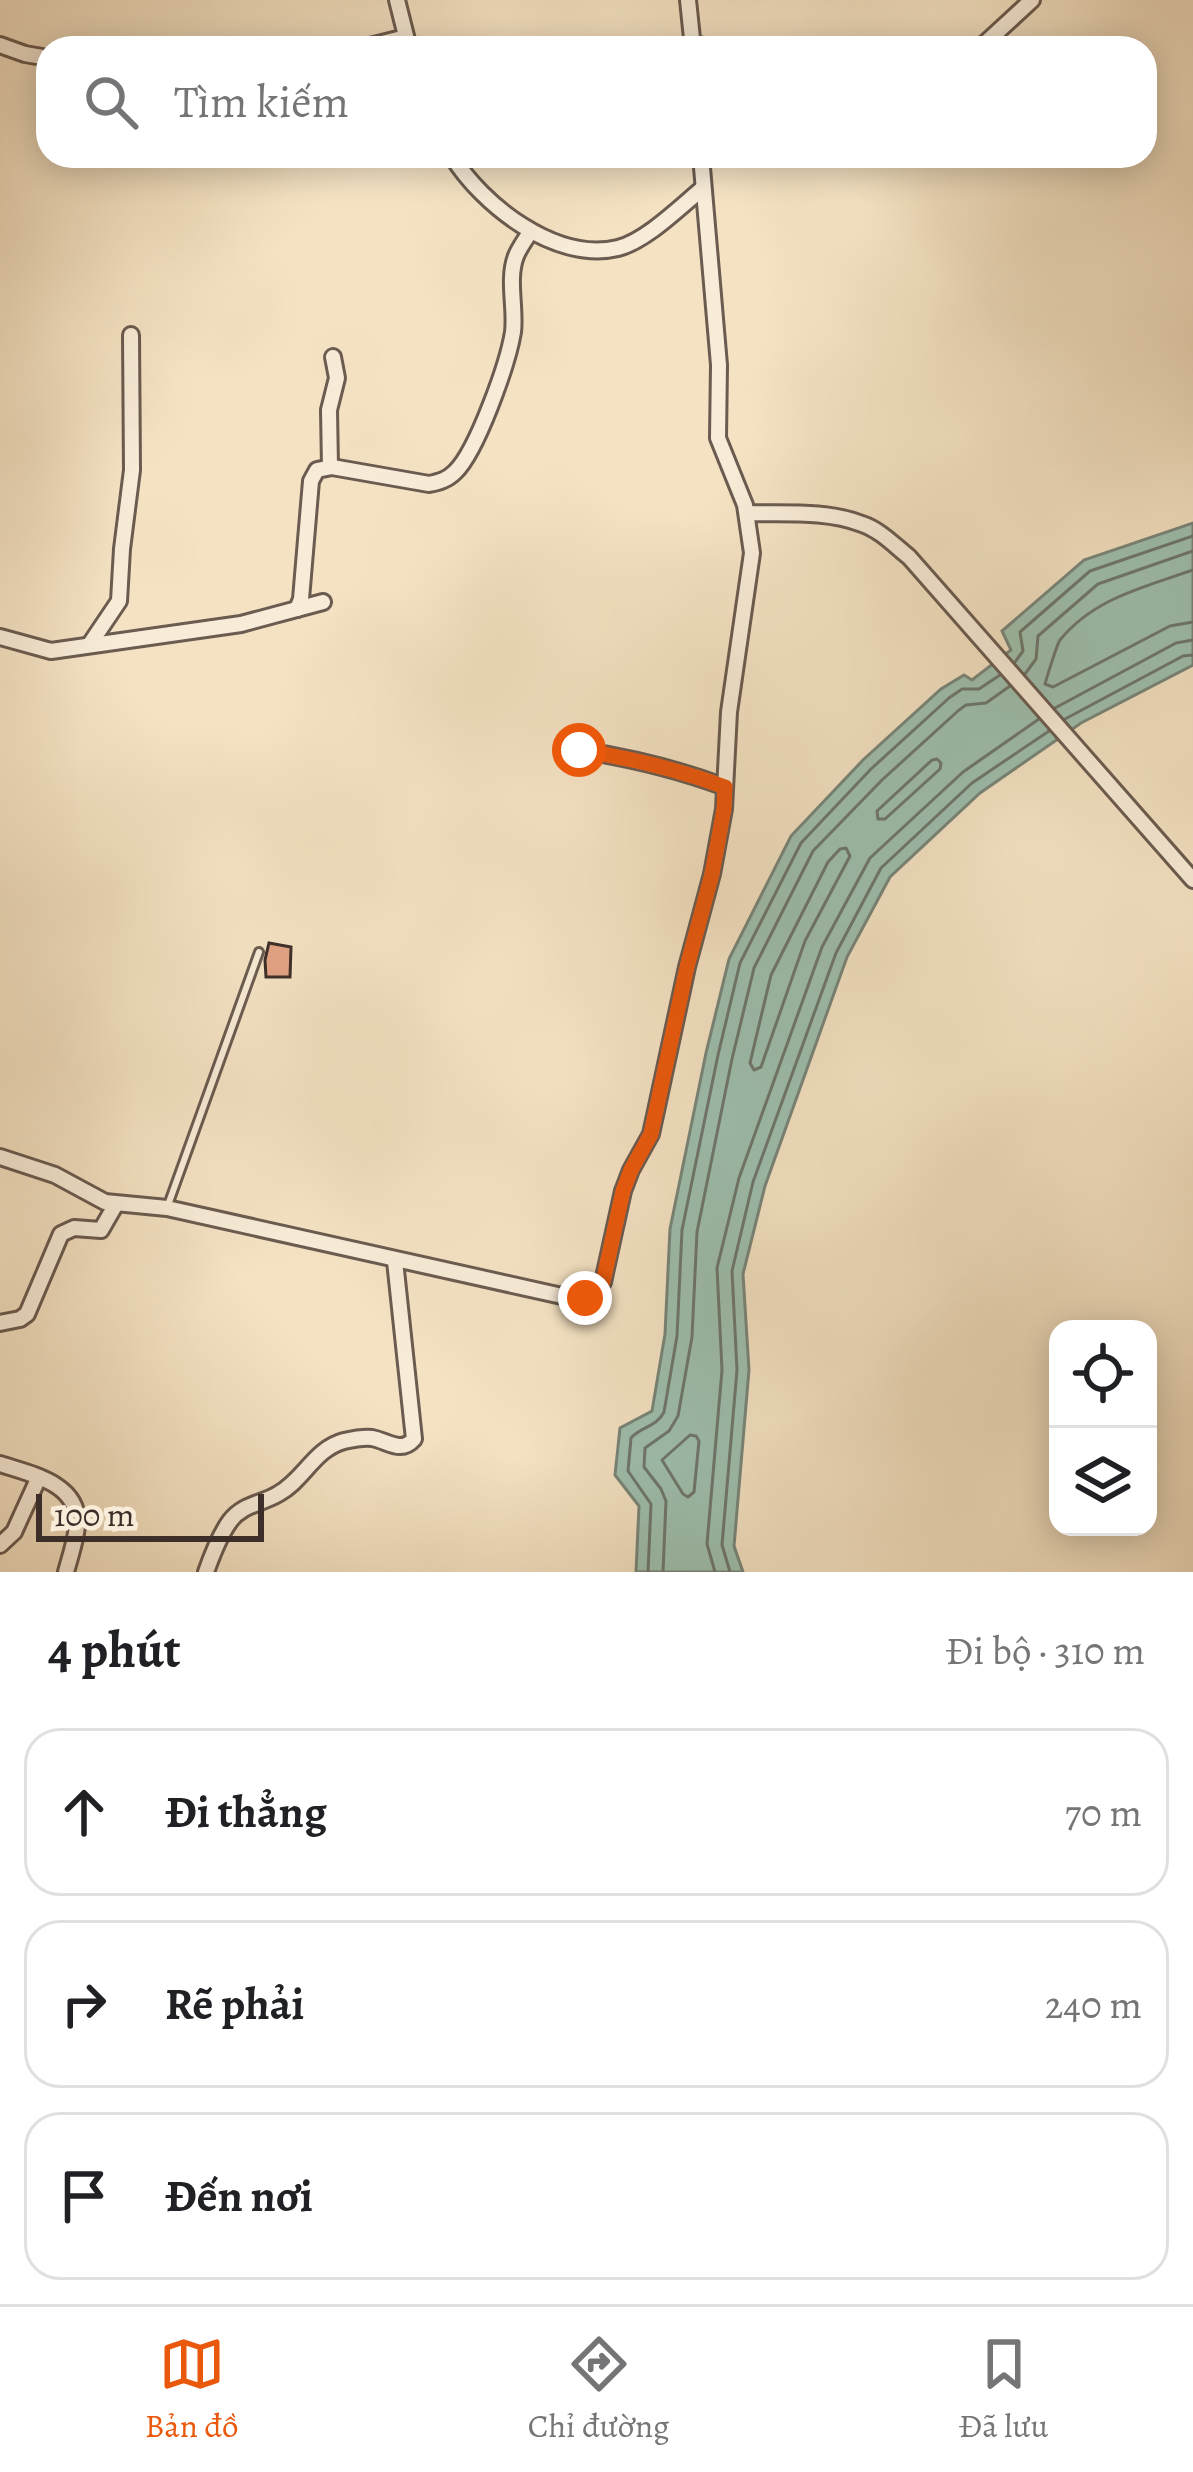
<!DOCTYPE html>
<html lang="vi">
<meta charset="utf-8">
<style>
:root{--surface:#fff;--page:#f2f2f2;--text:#202124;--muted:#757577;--line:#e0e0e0;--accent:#ea580c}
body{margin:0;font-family:Alegreya,serif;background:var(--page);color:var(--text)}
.controls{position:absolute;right:36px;bottom:36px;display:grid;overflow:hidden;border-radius:24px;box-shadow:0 6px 30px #0003}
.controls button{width:108px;height:108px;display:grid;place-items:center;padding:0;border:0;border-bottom:3px solid var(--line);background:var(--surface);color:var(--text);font:60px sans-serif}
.scale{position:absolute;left:36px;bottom:30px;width:228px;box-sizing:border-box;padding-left:12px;border:6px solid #3d2e29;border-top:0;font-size:33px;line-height:42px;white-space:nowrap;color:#3d2e29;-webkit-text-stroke:9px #f8ecd8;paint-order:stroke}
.stop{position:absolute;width:36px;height:36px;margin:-27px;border:9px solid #ea580c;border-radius:50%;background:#fff}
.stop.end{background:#ea580c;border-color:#fff;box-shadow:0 3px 12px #0008}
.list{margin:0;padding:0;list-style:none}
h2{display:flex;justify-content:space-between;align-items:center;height:156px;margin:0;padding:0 48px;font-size:51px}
h2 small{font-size:39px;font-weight:400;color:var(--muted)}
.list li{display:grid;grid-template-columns:78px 1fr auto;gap:36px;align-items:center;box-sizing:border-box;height:168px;margin:0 24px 24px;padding:0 24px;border:3px solid var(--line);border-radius:36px}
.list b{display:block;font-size:45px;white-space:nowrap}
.list em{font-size:39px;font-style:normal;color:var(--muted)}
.icon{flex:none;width:66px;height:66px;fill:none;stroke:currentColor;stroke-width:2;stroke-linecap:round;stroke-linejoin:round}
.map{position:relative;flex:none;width:1193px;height:1572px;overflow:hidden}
.search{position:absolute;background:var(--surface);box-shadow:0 6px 30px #0003;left:36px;right:36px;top:36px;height:132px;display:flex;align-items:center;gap:30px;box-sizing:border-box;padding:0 42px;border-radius:36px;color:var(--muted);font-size:45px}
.sheet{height:732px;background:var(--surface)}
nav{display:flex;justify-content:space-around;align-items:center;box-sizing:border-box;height:168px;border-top:3px solid var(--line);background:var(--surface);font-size:33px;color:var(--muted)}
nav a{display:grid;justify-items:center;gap:6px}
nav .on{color:var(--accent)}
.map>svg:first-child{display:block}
.water{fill:#9dbfae;stroke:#778579;stroke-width:3}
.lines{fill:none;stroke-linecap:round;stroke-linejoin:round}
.shore{stroke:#6d766c;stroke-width:3}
.building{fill:#e3a385;stroke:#3d2e29;stroke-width:3}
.service-casing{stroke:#6b5b50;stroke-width:12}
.minor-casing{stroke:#6b5b50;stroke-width:20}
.service{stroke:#f8ecd8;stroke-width:6}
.minor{stroke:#f8ecd8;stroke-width:14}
.route{stroke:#ea580c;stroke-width:15}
</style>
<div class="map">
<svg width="1193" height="1572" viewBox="0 0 1193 1572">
<rect width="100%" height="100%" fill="#f4e2c3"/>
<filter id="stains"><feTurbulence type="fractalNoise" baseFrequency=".00167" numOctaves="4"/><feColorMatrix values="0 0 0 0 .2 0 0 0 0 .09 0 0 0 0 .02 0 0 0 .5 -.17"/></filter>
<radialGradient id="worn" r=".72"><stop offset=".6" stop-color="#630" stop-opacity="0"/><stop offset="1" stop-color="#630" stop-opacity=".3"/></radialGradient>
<path class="water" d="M1193,523V665L1081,723L980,793L890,877L847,957L765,1186L743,1274L749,1370L734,1546L743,1572H636L639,1506L615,1475L620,1428L652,1411L665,1334L670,1229L706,1053L729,959L791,836L863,760L941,689L964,675L972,680L1011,650L1002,631L1084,560Z"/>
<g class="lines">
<g class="shore">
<path d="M1193,570C1145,587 1094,598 1060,640C1057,644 1047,677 1045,684L1053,687L1170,626L1193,622"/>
<path d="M1015,662L1023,651L1020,632L1090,571L1193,536"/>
<path d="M1025,674L1036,659L1038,636L1098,584L1193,551"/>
<path d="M1055,708L1176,643L1193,640"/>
<path d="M1065,719L1183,656L1193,655"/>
<path d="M937,759L941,763L940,769L885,819H878L877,811L932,760Z"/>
<path d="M846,848L850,856L805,941L761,1067L754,1070L750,1063L771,975L828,862L840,849Z"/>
<path d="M690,1435L696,1436L699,1441L694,1492L688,1497L683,1494L662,1460Z"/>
<path d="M648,1572L651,1504L628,1471L631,1438C640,1427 657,1427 664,1412L677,1336L682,1230L718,1055L740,963L801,843L871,769L949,698L962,689H979L1000,675"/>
<path d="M663,1572L666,1501L661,1489L644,1467L645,1448L669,1431L678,1416L692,1337L697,1232L732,1059L754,968L813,851L882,780L959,710L966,705L986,703L1010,686"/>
<path d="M715,1572L707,1544L722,1370L717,1268L739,1178L822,947L870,858L963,772L1039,719"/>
<path d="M730,1572L722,1545L737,1370L732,1271L753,1182L836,953L881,868L972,783L1049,731"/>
</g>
</g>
<path class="building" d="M269,943L291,947L290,977H266L265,960Z"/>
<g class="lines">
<g class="service-casing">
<path id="service" d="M168,1205L259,952"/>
</g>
<g class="minor-casing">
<g id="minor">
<path d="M397,0L409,48"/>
<path d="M688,0L693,48"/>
<path d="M693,44L715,48"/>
<path d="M0,45L25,54L48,58"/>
<path d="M362,48L406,37"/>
<path d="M980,48L1032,0"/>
<path d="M452,156C482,205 556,263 618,248C646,241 680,207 703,188"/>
<path d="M330,467L329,410L337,378L333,357"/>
<path d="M747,513C784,514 827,510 862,524C880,530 894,545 909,557L1193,880"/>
<path d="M297,609L301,599L311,481L317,470L332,467L429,484C439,482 447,480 455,472C477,451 508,363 513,332C516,308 507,279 516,256C519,248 526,239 530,232"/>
<path d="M0,637L51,651L241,624L323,602"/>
<path d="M90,644L119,601L122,549L132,470L131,335"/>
<path d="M579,750C630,758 677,769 725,787"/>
<path d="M0,1157L55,1175L105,1202L167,1208L571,1298C586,1297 594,1294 603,1282L623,1191L631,1170L651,1134L687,967L712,874L724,809L729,712L752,553L745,505L718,438L719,365L701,156"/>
<path d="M0,1323L20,1319L27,1314L61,1234L74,1228L101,1230L116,1204"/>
<path d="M0,1464C30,1474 80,1483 77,1525C76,1540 70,1557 66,1572"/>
<path d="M0,1545L14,1532L39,1477"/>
<path d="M206,1572C212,1555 219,1536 230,1521C243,1504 261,1504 278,1494C304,1480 314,1449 344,1441C353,1439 363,1437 372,1438C388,1441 401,1454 414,1439L395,1261"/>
</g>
</g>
<use href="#service" class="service"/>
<use href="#minor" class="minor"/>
</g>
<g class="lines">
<path class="route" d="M579,750C630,758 677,769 725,787L724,809L712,874L687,967L651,1134L631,1170L623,1191L603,1282L596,1291L585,1298"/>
</g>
<rect width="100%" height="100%" filter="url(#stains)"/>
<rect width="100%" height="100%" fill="url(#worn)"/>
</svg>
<div class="controls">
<button><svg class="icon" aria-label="locate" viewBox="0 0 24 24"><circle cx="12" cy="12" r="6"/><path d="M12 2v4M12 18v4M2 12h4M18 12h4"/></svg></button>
<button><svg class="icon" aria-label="layers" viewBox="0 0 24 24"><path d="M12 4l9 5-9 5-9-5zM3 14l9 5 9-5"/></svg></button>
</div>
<div class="scale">100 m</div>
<div class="stop" style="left:579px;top:750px"></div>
<div class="stop end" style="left:585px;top:1298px"></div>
<div class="search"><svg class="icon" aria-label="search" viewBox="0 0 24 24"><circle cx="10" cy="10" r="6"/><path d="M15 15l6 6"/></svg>Tìm kiếm</div>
</div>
<section class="sheet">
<h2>4 phút<small>Đi bộ · 310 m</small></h2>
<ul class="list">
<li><svg class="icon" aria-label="ahead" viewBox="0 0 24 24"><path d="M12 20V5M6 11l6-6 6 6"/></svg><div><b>Đi thẳng</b></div><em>70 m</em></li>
<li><svg class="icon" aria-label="right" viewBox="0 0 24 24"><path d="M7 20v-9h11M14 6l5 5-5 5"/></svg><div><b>Rẽ phải</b></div><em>240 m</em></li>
<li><svg class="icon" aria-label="arrive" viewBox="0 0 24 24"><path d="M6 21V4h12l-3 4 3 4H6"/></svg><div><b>Đến nơi</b></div></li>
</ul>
</section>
<nav>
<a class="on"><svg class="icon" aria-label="map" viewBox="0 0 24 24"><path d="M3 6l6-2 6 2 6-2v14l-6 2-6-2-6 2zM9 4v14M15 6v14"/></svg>Bản đồ</a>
<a><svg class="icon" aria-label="directions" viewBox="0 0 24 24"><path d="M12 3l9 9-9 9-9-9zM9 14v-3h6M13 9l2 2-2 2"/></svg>Chỉ đường</a>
<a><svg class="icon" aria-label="saved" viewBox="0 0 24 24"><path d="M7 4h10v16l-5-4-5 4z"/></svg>Đã lưu</a>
</nav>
